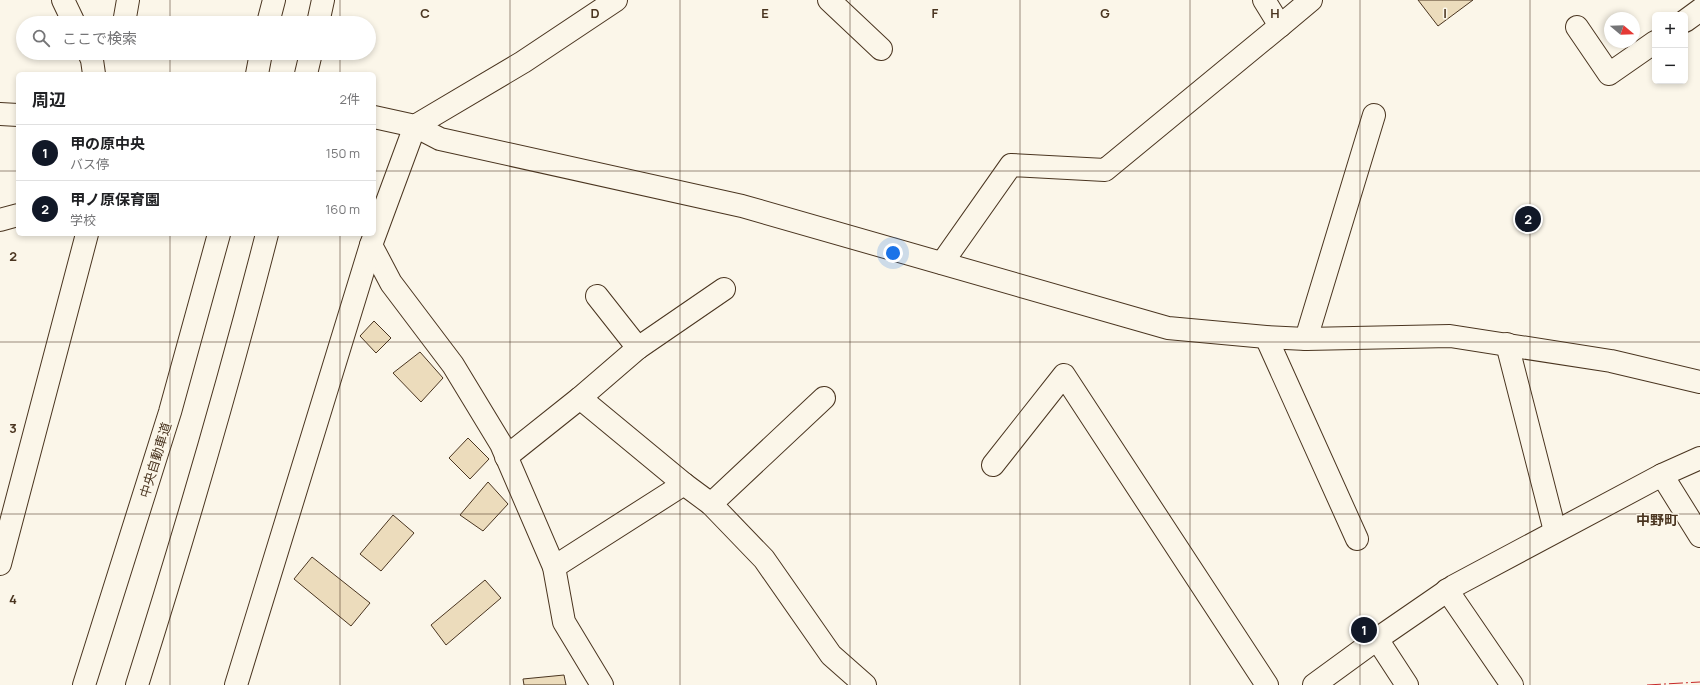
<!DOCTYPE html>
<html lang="ja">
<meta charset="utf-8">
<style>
:root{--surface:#fff;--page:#f6f6f6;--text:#202124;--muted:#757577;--line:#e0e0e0;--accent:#111827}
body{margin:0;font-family:Manrope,"Noto Sans JP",sans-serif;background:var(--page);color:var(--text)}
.controls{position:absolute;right:12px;top:12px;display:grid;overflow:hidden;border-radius:6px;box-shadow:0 2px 6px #0003}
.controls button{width:36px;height:36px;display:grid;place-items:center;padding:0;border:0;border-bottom:1px solid var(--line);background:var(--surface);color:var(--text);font:20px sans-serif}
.compass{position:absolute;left:1604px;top:12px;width:36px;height:36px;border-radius:50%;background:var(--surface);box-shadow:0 2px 6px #0003;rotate:109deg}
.you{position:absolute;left:893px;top:253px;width:14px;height:14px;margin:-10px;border:3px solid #fff;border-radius:50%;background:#1a73e8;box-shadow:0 0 0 6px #1a73e833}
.badge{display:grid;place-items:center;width:26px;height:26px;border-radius:50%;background:var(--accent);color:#fff;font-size:13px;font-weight:700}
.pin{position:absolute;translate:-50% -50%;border:2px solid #fff;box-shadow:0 1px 4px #0006}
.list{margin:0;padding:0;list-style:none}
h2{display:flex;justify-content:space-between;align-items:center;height:52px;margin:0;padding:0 16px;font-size:17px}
h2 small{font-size:13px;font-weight:400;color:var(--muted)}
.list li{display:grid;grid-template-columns:26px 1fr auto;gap:12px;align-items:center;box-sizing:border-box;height:56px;padding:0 16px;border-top:1px solid var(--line)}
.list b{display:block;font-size:15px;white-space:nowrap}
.list p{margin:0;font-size:13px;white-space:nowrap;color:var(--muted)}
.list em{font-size:13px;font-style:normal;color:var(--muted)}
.icon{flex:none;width:22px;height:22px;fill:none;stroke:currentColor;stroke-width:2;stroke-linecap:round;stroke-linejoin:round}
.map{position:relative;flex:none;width:1700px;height:685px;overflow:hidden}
.search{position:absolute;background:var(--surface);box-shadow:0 2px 6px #0003;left:16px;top:16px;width:360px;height:44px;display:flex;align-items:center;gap:10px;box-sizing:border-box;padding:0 14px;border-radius:22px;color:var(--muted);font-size:15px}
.panel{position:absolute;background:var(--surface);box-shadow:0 2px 6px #0003;left:16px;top:72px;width:360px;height:164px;border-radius:6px}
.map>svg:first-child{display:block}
.building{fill:#ecdcbc;stroke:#4a3520}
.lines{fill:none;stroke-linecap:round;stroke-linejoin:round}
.minor-casing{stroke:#4a3520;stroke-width:24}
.highway-casing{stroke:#4a3520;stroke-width:24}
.minor{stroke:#fbf6e9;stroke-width:22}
.highway{stroke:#fbf6e9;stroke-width:22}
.power{stroke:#c62828;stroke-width:1;stroke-dasharray:14 3 2 3;stroke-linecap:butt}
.grid{fill:none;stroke:#4a3520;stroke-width:1;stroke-opacity:0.55}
.labels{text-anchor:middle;stroke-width:3;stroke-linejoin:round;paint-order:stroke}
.street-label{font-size:13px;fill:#4a3520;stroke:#fbf6e9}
.neighbourhood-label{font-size:14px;font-weight:bold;fill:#4a3520;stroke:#fbf6e9}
.grid-label{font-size:13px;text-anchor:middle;font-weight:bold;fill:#4a3520;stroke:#fbf6e9;stroke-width:3;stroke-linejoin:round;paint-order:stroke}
</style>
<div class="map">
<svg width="1700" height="685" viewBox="0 0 1700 685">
<rect width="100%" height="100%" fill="#fbf6e9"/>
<g class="building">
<path d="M1418,0H1473L1438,26Z"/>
<path d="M374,321L391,338L376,353L360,336Z"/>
<path d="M420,352L443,378L421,402L393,373Z"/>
<path d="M468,438L489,459L470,479L449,458Z"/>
<path d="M488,482L508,504L483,531L460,515Z"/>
<path d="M393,515L414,533L381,571L360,554Z"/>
<path d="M312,557L370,603L351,626L294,579Z"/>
<path d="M485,580L501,598L446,645L431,625Z"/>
<path d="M564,675L566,685H524L523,679Z"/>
</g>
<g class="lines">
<g class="minor-casing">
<g id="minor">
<path d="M63,0L74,23"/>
<path d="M829,0L881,49"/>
<path d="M1264,0L1280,26L1311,0"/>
<path d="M1685,21L1700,10"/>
<path d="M124,23L128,0"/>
<path d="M1577,27L1609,74L1655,42"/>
<path d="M89,53L92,60L94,74"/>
<path d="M0,114L18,115"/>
<path d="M374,117L415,126L523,62L616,0"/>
<path d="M0,220L18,215"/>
<path d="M371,245L391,283L453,365L501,444L554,567L564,622L602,685"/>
<path d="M942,263L1011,165L1105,170L1280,26"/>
<path d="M597,296L638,348"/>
<path d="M1266,337L1357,539"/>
<path d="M1306,339L1374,115"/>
<path d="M1507,344L1555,531"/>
<path d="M580,398L638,348L724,289"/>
<path d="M506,457L580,398L684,484L711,504L764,559L831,655L865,685"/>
<path d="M993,465L1064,375L1267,685"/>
<path d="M1662,475L1700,536"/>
<path d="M711,504L824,398"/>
<path d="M0,564L87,234"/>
<path d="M554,567L684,484"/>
<path d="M1447,590L1512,685"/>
<path d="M1377,639L1407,685"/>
<path d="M236,685L371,245L415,126L440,139L742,206L1168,328L1266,337L1306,339L1450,336L1611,361L1700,382"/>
<path d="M1314,685L1377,639L1454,586L1662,475L1700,458"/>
</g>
</g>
<g class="highway-casing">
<g id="highway">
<path d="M268,23L274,0"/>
<path d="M318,23L323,0"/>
<path d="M257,74L261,53"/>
<path d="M306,74L311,53"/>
<path d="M84,685L170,412L219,234"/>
<path d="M137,685C184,536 228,386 267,234"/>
</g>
</g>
<use href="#minor" class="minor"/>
<use href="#highway" class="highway"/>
<path class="power" d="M1647,685L1700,682"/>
</g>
<path class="grid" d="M170,0V23M340,0V23M510,0V685M680,0V685M850,0V685M1020,0V685M1190,0V685M1360,0V685M1530,0V685M170,53V74M340,53V74M0,171H18M374,171H1700M170,234V685M340,234V685M0,342H1700M0,514H1700"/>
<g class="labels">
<g class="street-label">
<text transform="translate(155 460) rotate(-73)" y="5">中央自動車道</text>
</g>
<g class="neighbourhood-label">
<text x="1657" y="525">中野町</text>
</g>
</g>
<g class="grid-label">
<text x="425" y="18">C</text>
<text x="595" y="18">D</text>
<text x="765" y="18">E</text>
<text x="935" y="18">F</text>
<text x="1105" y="18">G</text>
<text x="1275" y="18">H</text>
<text x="1445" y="18">I</text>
<text x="13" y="261">2</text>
<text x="13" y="433">3</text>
<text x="13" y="604">4</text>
</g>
</svg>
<div class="controls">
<button>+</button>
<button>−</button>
</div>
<svg class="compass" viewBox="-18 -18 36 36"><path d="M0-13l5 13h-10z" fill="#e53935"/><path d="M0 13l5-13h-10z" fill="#757577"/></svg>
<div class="you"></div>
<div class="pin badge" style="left:1364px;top:630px">1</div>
<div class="pin badge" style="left:1528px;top:219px">2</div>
<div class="search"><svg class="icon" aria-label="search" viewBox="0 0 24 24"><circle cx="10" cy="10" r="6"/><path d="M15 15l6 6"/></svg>ここで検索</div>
<section class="panel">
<h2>周辺<small>2件</small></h2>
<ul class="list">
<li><span class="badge">1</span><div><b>甲の原中央</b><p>バス停</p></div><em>150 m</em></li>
<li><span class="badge">2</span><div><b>甲ノ原保育園</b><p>学校</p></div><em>160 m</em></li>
</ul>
</section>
</div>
